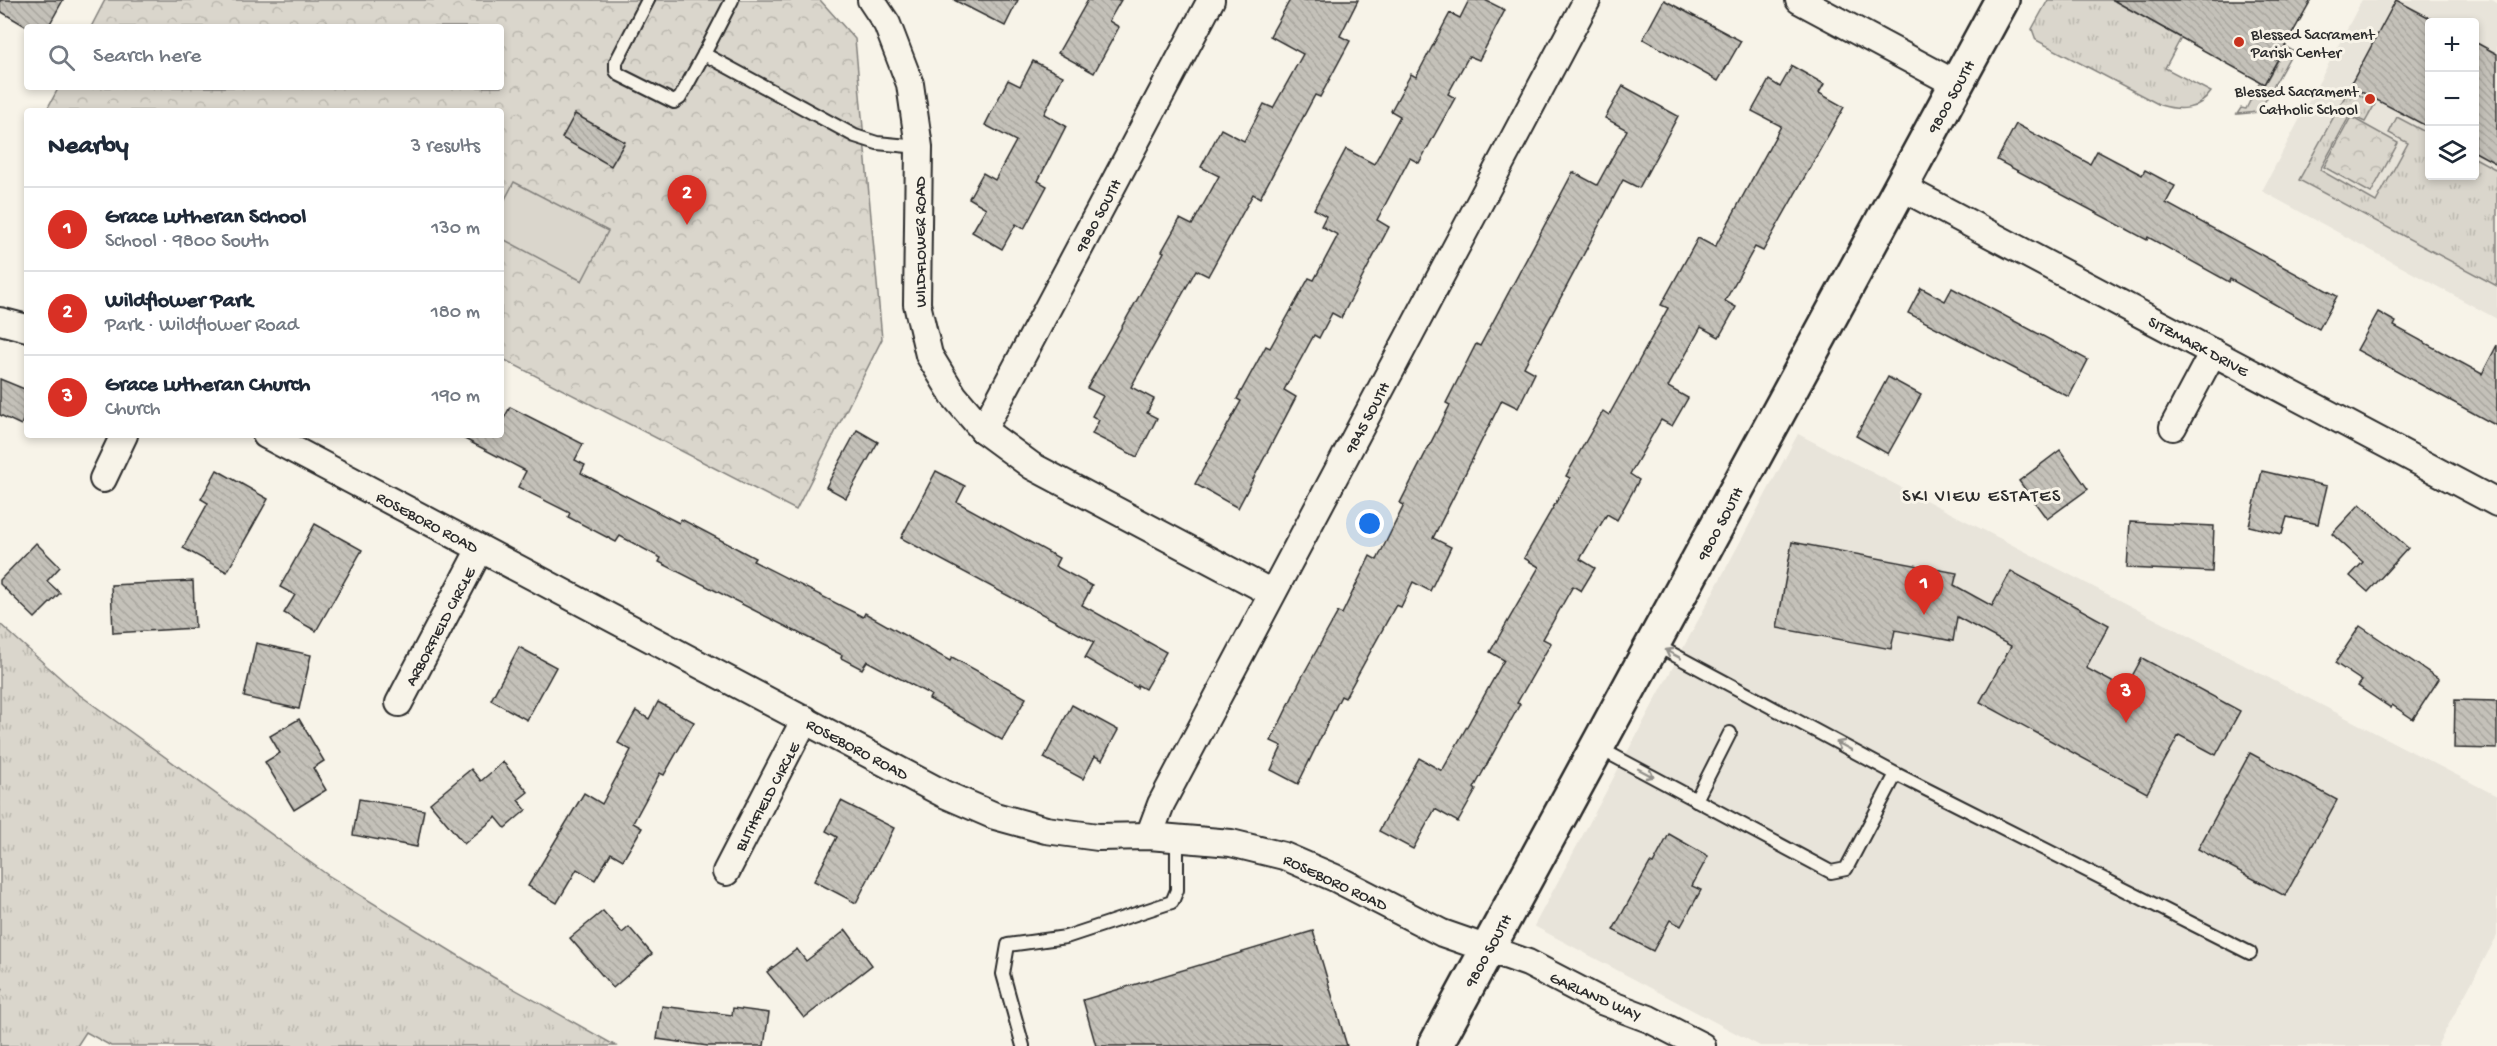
<!DOCTYPE html>
<meta charset="utf-8">
<style>
:root{--surface:#fff;--page:#f2f2f3;--text:#1f2937;--muted:#747a83;--line:#e0e1e3;--accent:#d93025}
body{margin:0;font-family:"Gochi Hand",sans-serif;background:var(--page);color:var(--text)}
.controls{position:absolute;right:18px;top:18px;display:grid;overflow:hidden;border-radius:6px;box-shadow:0 3px 9px #0003}
.controls button{width:54px;height:54px;display:grid;place-items:center;padding:0;border:0;border-bottom:2px solid var(--line);background:var(--surface);color:var(--text);font:30px sans-serif}
.you{position:absolute;left:1370px;top:524px;width:21px;height:21px;margin:-15px;border:4px solid #fff;border-radius:50%;background:#1a73e8;box-shadow:0 0 0 9px #1a73e833}
.badge{display:grid;place-items:center;width:39px;height:39px;border-radius:50%;background:var(--accent);color:#fff;font-size:20px;font-weight:700}
.pin{position:absolute;translate:-50% -50px;filter:drop-shadow(0 2px 3px #0008)}
.pin::after{content:'';position:absolute;top:32px;width:21px;height:18px;background:inherit;clip-path:polygon(0 0,100% 0,50% 100%)}
.list{margin:0;padding:0;list-style:none}
h2{display:flex;justify-content:space-between;align-items:center;height:78px;margin:0;padding:0 24px;font-size:26px}
h2 small{font-size:20px;font-weight:400;color:var(--muted)}
.list li{display:grid;grid-template-columns:39px 1fr auto;gap:18px;align-items:center;box-sizing:border-box;height:84px;padding:0 24px;border-top:2px solid var(--line)}
.list b{display:block;font-size:22px;white-space:nowrap}
.list p{margin:0;font-size:20px;white-space:nowrap;color:var(--muted)}
.list em{font-size:20px;font-style:normal;color:var(--muted)}
.icon{flex:none;width:33px;height:33px;fill:none;stroke:currentColor;stroke-width:2;stroke-linecap:round;stroke-linejoin:round}
.map{position:relative;flex:none;width:2497px;height:1046px;overflow:hidden}
.search{position:absolute;background:var(--surface);box-shadow:0 3px 9px #0003;left:24px;top:24px;width:480px;height:66px;display:flex;align-items:center;gap:15px;box-sizing:border-box;padding:0 21px;border-radius:6px;color:var(--muted);font-size:22px}
.panel{position:absolute;background:var(--surface);box-shadow:0 3px 9px #0003;left:24px;top:108px;width:480px;height:330px;border-radius:6px}
.map>svg:first-child{display:block}
.built{fill:#e8e4da;fill-rule:evenodd}
.grass{fill:url(#grass-tufts);stroke:#82807c;stroke-width:1.5}
.park{fill:url(#park-crowns);stroke:#82807c;stroke-width:1.5}
.pitch{fill:#dad6cc;stroke:#82807c;stroke-width:1.5}
.building{fill:url(#building-back-hatch);stroke:#2b2b2b;stroke-width:1.5}
.lines{fill:none;stroke-linecap:round;stroke-linejoin:round}
.lane-casing{stroke:#2b2b2b;stroke-width:16}
.street-casing{stroke:#2b2b2b;stroke-width:30}
.secondary-casing{stroke:#2b2b2b;stroke-width:38}
.lane{stroke:#f7f3e8;stroke-width:12}
.street{stroke:#f7f3e8;stroke-width:26}
.secondary{stroke:#f7f3e8;stroke-width:33}
.oneway{stroke:#918f8a}
.poi-dot{fill:#c8321e;stroke:#f7f3e8;stroke-width:2}
.labels{text-anchor:middle;stroke-width:6;stroke-linejoin:round;paint-order:stroke}
.poi-label{font-size:16px;fill:#2b2b2b;stroke:#f7f3e8;text-anchor:start}
.street-label{font-size:16px;fill:#2b2b2b;stroke:#f7f3e8}
.neighbourhood-label{font-size:18px;letter-spacing:1.5px;fill:#2b2b2b;stroke:#f7f3e8}
</style>
<div class="map">
<svg width="2497" height="1046" viewBox="0 0 2497 1046">
<defs>
<pattern id="grass-tufts" width="24" height="20" patternUnits="userSpaceOnUse" patternTransform="scale(1.5)"><rect width="24" height="20" fill="#dad6cc"/><path d="M3 7l-1-3M5 7V3M7 7l1-3M15 17l-1-3M17 17v-4M19 17l1-3" fill="none" stroke="#bbb8af"/></pattern>
<pattern id="park-crowns" width="20" height="18" patternUnits="userSpaceOnUse" patternTransform="scale(1.5)"><rect width="20" height="18" fill="#dad6cc"/><path d="M2 6a3 3 0 1 1 6 0M12 15a3 3 0 1 1 6 0" fill="none" stroke="#bbb8af"/></pattern>
<pattern id="building-back-hatch" width="6" height="6" patternUnits="userSpaceOnUse" patternTransform="scale(1.5)"><rect width="6" height="6" fill="#c4c1b9"/><path d="M-1 5l2 2M0 0l6 6M5-1l2 2" fill="none" stroke="#a9a69f"/></pattern>
</defs>
<rect width="100%" height="100%" fill="#f7f3e8"/>
<filter id="ink" filterUnits="userSpaceOnUse"><feTurbulence type="fractalNoise" baseFrequency=".0167" numOctaves="2"/><feDisplacementMap in="SourceGraphic" scale="12" xChannelSelector="R" yChannelSelector="G"/><feConvolveMatrix kernelMatrix="1 2 1 2 8 2 1 2 1" color-interpolation-filters="sRGB"/></filter>
<g filter="url(#ink)">
<g class="built">
<path d="M2362,0H2492L2497,3V319L2262,191ZM2430,22H2474V176H2430Z"/>
<path d="M1798,434L2497,796V936L2437,1046H1760L1534,926Z"/>
</g>
<g class="grass">
<path d="M2048,0H2117L2116,2L2181,38L2165,68L2211,92C2198,111 2180,111 2160,105L2036,40L2032,29Z"/>
<path d="M2286,47L2293,51L2259,112L2237,114L2241,108L2246,109L2260,81L2265,83Z"/>
<path d="M2349,89L2375,104L2365,122L2350,115L2320,170L2376,202L2408,143L2389,133L2397,117L2429,134L2430,176H2474L2475,158L2497,170V286L2299,180Z"/>
<path d="M0,624L77,693L329,876L493,977L616,1046H111L86,1032L77,1046H0V993L2,989L0,988Z"/>
</g>
<g class="park">
<path d="M105,0H820L855,39L882,339L796,510L501,358V111H46L59,87H501V27H91Z"/>
<path d="M2351,117L2398,143L2371,193L2324,167Z"/>
</g>
<path class="pitch" d="M514,182L608,231L582,281L501,238V207Z"/>
<g class="building">
<path d="M0,0H63L48,27H27L0,11Z"/>
<path d="M954,0H1018L1005,26Z"/>
<path d="M1088,0H1121L1109,21L1119,27L1094,73L1058,53Z"/>
<path d="M1290,0H1358L1340,36L1350,41L1320,97L1315,95L1260,198L1253,194L1208,276L1196,270L1131,387L1154,399L1147,413L1157,418L1137,457L1092,434L1099,420L1092,416L1103,396L1087,388L1164,252L1162,251L1180,219L1192,225L1219,176L1201,167L1221,129L1244,141L1264,104L1273,108L1303,54L1270,36Z"/>
<path d="M1469,0H1485L1505,10L1479,60L1469,56L1448,94L1455,98L1419,163L1410,158L1377,220L1389,227L1341,318L1332,313L1319,338L1314,335L1284,390L1296,397L1238,508L1195,484L1241,401L1237,399L1266,346L1270,348L1309,278L1314,280L1338,235L1321,226L1326,216L1314,209L1346,149L1374,164L1400,116L1391,111L1411,74L1416,77L1450,13L1460,18Z"/>
<path d="M1664,0L1741,41L1718,81L1643,39Z"/>
<path d="M2113,0H2311L2264,84Z"/>
<path d="M2396,0L2430,18V128L2350,86Z"/>
<path d="M2475,42L2497,54V164L2475,152Z"/>
<path d="M1033,61L1063,76L1044,114L1066,126L1038,181L1047,186L1024,229L1016,224L1002,249L972,232L986,208L969,198L983,173L995,180L1016,141L985,125L1008,80L1020,86Z"/>
<path d="M1792,66L1824,84L1819,93L1844,107L1763,251L1755,247L1725,301L1736,307L1719,337L1701,327L1668,387L1688,398L1672,426L1661,420L1630,474L1639,480L1617,520L1607,514L1580,559L1595,568L1581,591L1573,586L1543,639L1551,643L1517,703L1520,704L1474,788L1476,790L1458,822L1435,809L1413,849L1379,831L1419,758L1442,771L1504,660L1490,652L1539,567L1524,558L1570,478L1566,476L1603,411L1609,415L1668,308L1661,305L1698,238L1715,247L1781,126L1752,111L1769,80L1780,87Z"/>
<path d="M1623,86L1678,116L1639,188L1623,180L1524,367L1535,373L1518,408L1502,400L1433,538L1451,547L1430,591L1413,582L1401,607L1396,605L1345,698L1341,696L1298,784L1271,770L1282,746L1271,741L1303,675L1338,612L1342,614L1370,556L1377,560L1404,505L1400,503L1450,405L1446,403L1476,344L1480,346L1573,172L1597,185L1627,130L1605,118Z"/>
<path d="M575,114L625,142L611,166L562,138Z"/>
<path d="M2016,124L2090,164L2097,151L2142,175L2145,170L2175,186L2166,203L2337,296L2319,329L2230,279L2229,282L2148,237L2147,240L1997,160Z"/>
<path d="M1921,288L1945,301L1952,288L2088,360L2069,397L1908,313Z"/>
<path d="M2378,312L2396,322L2394,326L2482,374L2497,345V426L2357,350Z"/>
<path d="M1888,377L1921,395L1888,454L1856,436Z"/>
<path d="M0,379L27,390V410L21,425L0,415Z"/>
<path d="M510,407L583,444L575,460L585,465L581,473L679,523L681,519L755,558L753,561L863,617L865,613L950,661L952,657L1026,698L1002,740L929,699L931,695L867,661L862,669L841,658L842,655L659,562L661,558L620,536L616,542L568,517L570,513L518,487L526,471L457,435H501V424Z"/>
<path d="M857,430L878,442L846,498L826,487Z"/>
<path d="M2060,450L2088,489L2047,519L2019,481Z"/>
<path d="M217,470L268,499L227,572L183,548L208,503L201,499Z"/>
<path d="M936,471L965,486L957,502L1059,558L1055,566L1092,586L1082,605L1166,652L1145,689L1138,685L1137,688L1085,658L1094,642L901,538Z"/>
<path d="M2262,471L2327,486L2318,524L2287,517L2282,534L2249,526Z"/>
<path d="M2360,504L2408,548L2368,592L2350,576L2363,562L2332,534Z"/>
<path d="M2130,522L2214,526L2212,572L2127,568Z"/>
<path d="M315,524L362,550L316,631L284,613L295,595L280,587Z"/>
<path d="M1792,542L1957,573L1954,585L1992,606L2011,571L2109,625L2086,668L2125,689L2142,658L2240,711L2216,755L2179,735L2147,793L1980,702L2011,646L1957,617L1953,641L1895,630L1891,649L1777,628Z"/>
<path d="M36,543L60,567L47,581L60,593L35,618L0,584V580Z"/>
<path d="M193,581L195,628L113,633L111,585Z"/>
<path d="M2360,626L2439,679L2413,719L2392,705L2391,708L2358,686L2362,681L2335,663Z"/>
<path d="M256,643L311,655L299,709L244,697Z"/>
<path d="M519,647L556,667L527,720L491,700Z"/>
<path d="M2455,700L2497,701V749L2454,748Z"/>
<path d="M658,702L694,722L664,775L660,773L633,823L642,828L623,860L611,853L595,880L577,869L557,903L528,886L584,793L602,804L631,750L618,743L636,711L649,719Z"/>
<path d="M1072,705L1118,730L1102,760L1095,756L1083,779L1044,758Z"/>
<path d="M299,719L324,761L313,768L326,790L294,810L265,762L280,753L270,736Z"/>
<path d="M2250,753L2337,800L2285,896L2198,849Z"/>
<path d="M503,762L528,792L518,800L526,810L505,828L496,817L464,844L430,803L471,769L481,781Z"/>
<path d="M359,799L424,810L417,847L353,835Z"/>
<path d="M841,801L894,828L856,903L814,881L837,837L826,831Z"/>
<path d="M1669,834L1708,856L1692,886L1701,890L1681,926L1670,920L1653,951L1613,930L1650,863L1653,864Z"/>
<path d="M603,911L622,933L629,927L652,954L613,988L570,938Z"/>
<path d="M846,930L872,965L804,1018L767,972L797,949L806,961Z"/>
<path d="M1313,931L1347,1046H1096L1083,1000Z"/>
<path d="M662,1006L732,1015L733,1008L769,1013L764,1046H708L657,1039Z"/>
</g>
<g class="lines">
<g class="lane-casing">
<g id="lane">
<path d="M648,0L616,62V71L620,75L674,102L680,98L704,54"/>
<path d="M732,0L704,54L855,136L877,143L919,147"/>
<path d="M1654,644L1896,774L2250,953"/>
<path d="M1599,748L1831,872L1846,869L1896,774"/>
<path d="M1696,800L1730,733"/>
<path d="M1023,1046L1003,974L1008,945L1066,937L1172,902L1177,890V838"/>
</g>
</g>
<g class="street-casing">
<g id="street">
<path d="M871,0L887,24L910,84L919,147L917,304L929,355L954,396L983,430L1032,466L1272,593"/>
<path d="M1799,0L1956,84"/>
<path d="M1901,187L2497,503"/>
<path d="M0,321L27,328"/>
<path d="M2173,427L2213,352"/>
<path d="M983,430L1211,0"/>
<path d="M266,435L944,794L995,816L1046,830L1098,837L1149,836L1231,843L1284,856L1335,878L1442,933L1528,963L1599,1000L1649,1019L1702,1046"/>
<path d="M103,479L124,435"/>
<path d="M399,703L480,549"/>
<path d="M1149,836L1161,804L1587,0"/>
<path d="M726,872L805,719"/>
</g>
</g>
<g class="secondary-casing">
<path id="secondary" d="M1435,1046L2002,0"/>
</g>
<use href="#lane" class="lane"/>
<use href="#street" class="street"/>
<use href="#secondary" class="secondary"/>
</g>
<defs><path id="oneway-shaft" d="M-6 0H5M1.5-3L5.5 0L1.5 3" fill="none" stroke-width="1.6" stroke-linecap="round" stroke-linejoin="round" transform="scale(1.5)"/></defs>
<g class="oneway">
<use href="#oneway-shaft" transform="translate(1673 654) rotate(-151)"/>
<use href="#oneway-shaft" transform="translate(1844 746) rotate(-152)"/>
<use href="#oneway-shaft" transform="translate(1646 773) rotate(28)"/>
</g>
</g>
<g class="poi-dot">
<circle cx="2239" cy="42" r="6"/>
<circle cx="2370" cy="99" r="6"/>
</g>
<g class="labels">
<g class="poi-label">
<text x="2251" y="39">Blessed Sacrament<tspan x="2251" dy="18">Parish Center</tspan></text>
<text x="2358" y="96" text-anchor="end">Blessed Sacrament<tspan x="2358" dy="18">Catholic School</tspan></text>
</g>
<g class="street-label">
<text transform="translate(1950 96) rotate(-61)" y="6">9800 SOUTH</text>
<text transform="translate(1097 215) rotate(-62)" y="6">9880 SOUTH</text>
<text transform="translate(919 242) rotate(-90)" y="6">WILDFLOWER ROAD</text>
<text transform="translate(2199 345) rotate(28)" y="6">SITZMARK DRIVE</text>
<text transform="translate(1366 417) rotate(-62)" y="6">9845 SOUTH</text>
<text transform="translate(428 521) rotate(28)" y="6">ROSEBORO ROAD</text>
<text transform="translate(1719 523) rotate(-62)" y="6">9800 SOUTH</text>
<text transform="translate(439 626) rotate(-62)" y="6">ARBORFIELD CIRCLE</text>
<text transform="translate(858 748) rotate(28)" y="6">ROSEBORO ROAD</text>
<text transform="translate(766 796) rotate(-62)" y="6">BLITHFIELD CIRCLE</text>
<text transform="translate(1336 881) rotate(25)" y="6">ROSEBORO ROAD</text>
<text transform="translate(1487 950) rotate(-61)" y="6">9800 SOUTH</text>
<text transform="translate(1596 995) rotate(24)" y="6">GARLAND WAY</text>
</g>
<g class="neighbourhood-label">
<text x="1982" y="501">SKI VIEW ESTATES</text>
</g>
</g>
</svg>
<div class="controls">
<button>+</button>
<button>−</button>
<button><svg class="icon" aria-label="layers" viewBox="0 0 24 24"><path d="M12 4l9 5-9 5-9-5zM3 14l9 5 9-5"/></svg></button>
</div>
<div class="you"></div>
<div class="pin badge" style="left:1924px;top:615px">1</div>
<div class="pin badge" style="left:687px;top:225px">2</div>
<div class="pin badge" style="left:2126px;top:723px">3</div>
<div class="search"><svg class="icon" aria-label="search" viewBox="0 0 24 24"><circle cx="10" cy="10" r="6"/><path d="M15 15l6 6"/></svg>Search here</div>
<section class="panel">
<h2>Nearby<small>3 results</small></h2>
<ul class="list">
<li><span class="badge">1</span><div><b>Grace Lutheran School</b><p>School · 9800 South</p></div><em>130 m</em></li>
<li><span class="badge">2</span><div><b>Wildflower Park</b><p>Park · Wildflower Road</p></div><em>180 m</em></li>
<li><span class="badge">3</span><div><b>Grace Lutheran Church</b><p>Church</p></div><em>190 m</em></li>
</ul>
</section>
</div>
